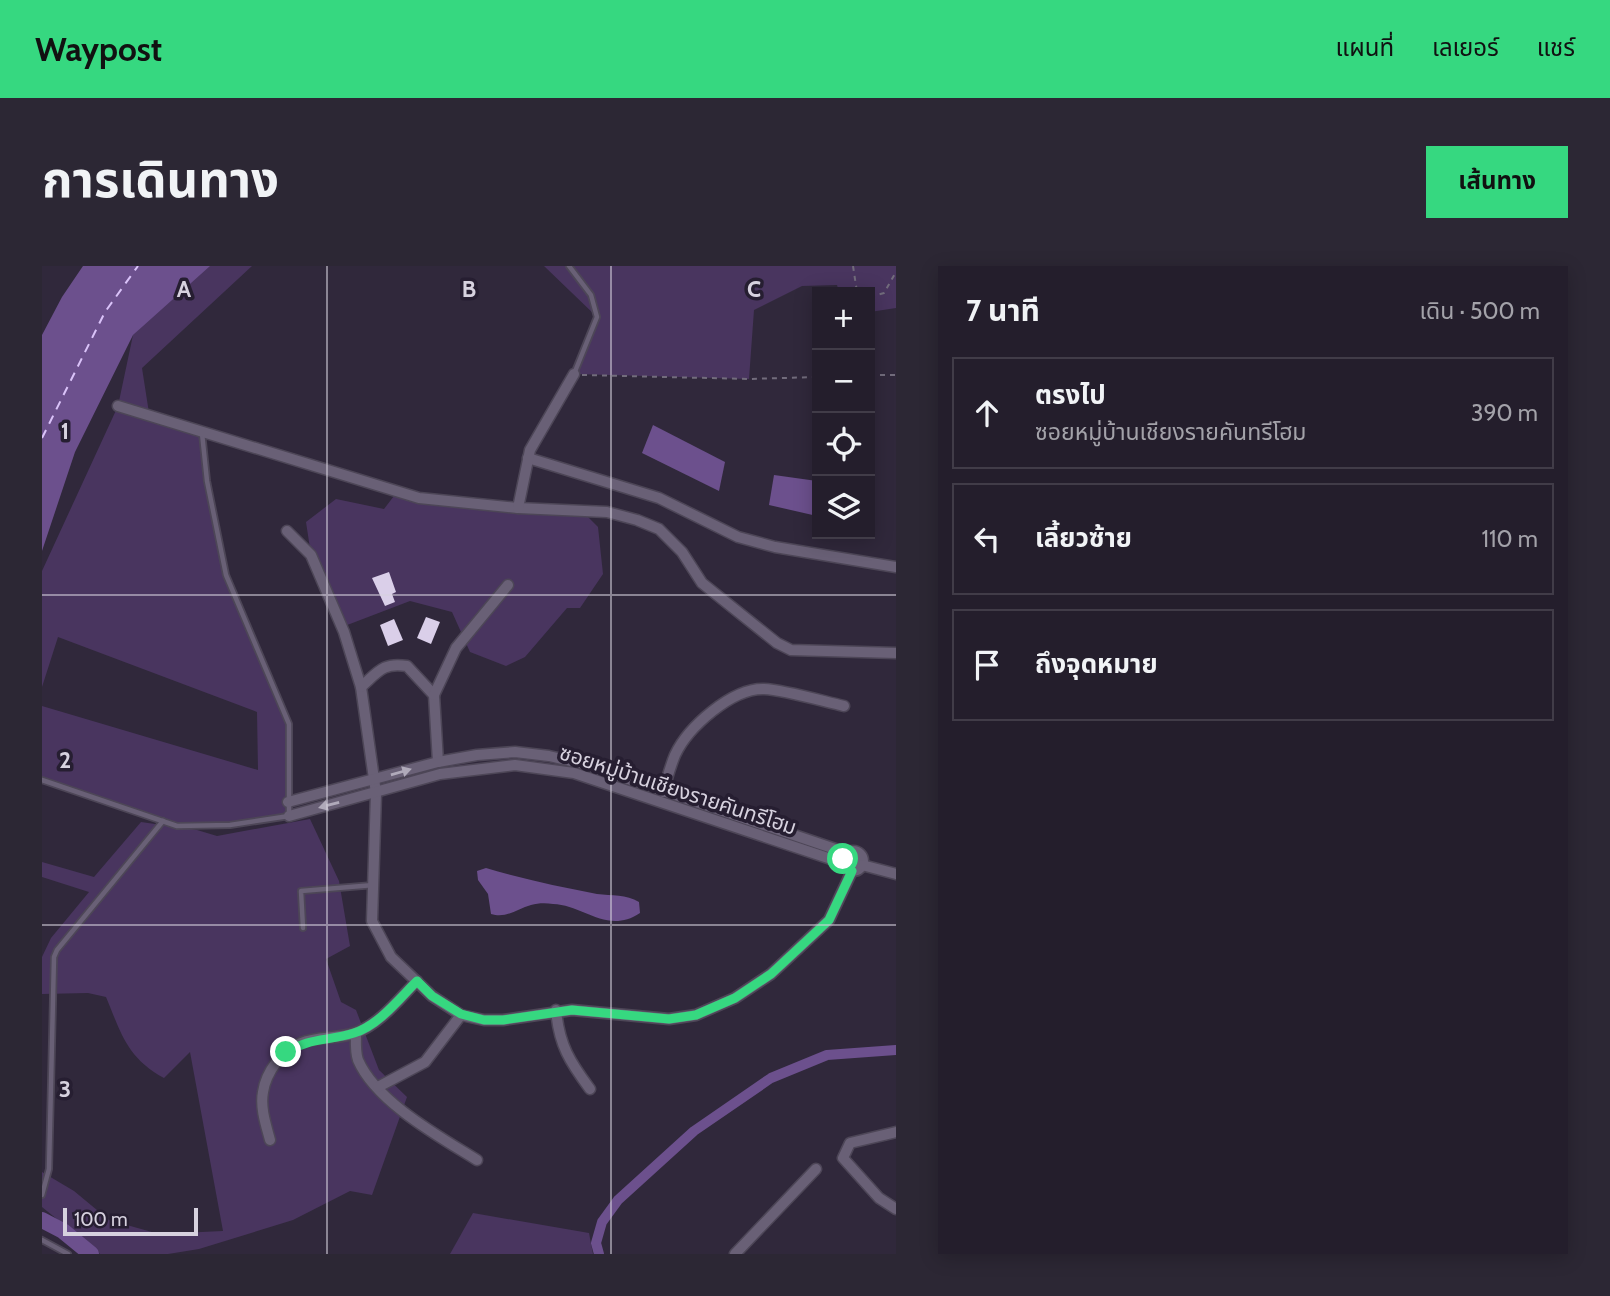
<!DOCTYPE html>
<html lang="th">
<meta charset="utf-8">
<style>
:root{--surface:#241e2c;--page:#2c2734;--text:#f1f3f6;--muted:#a3a2a9;--line:#413c48;--accent:#36d880}
body{margin:0;font-family:Cabin,"Noto Sans Thai",sans-serif;background:var(--page);color:var(--text)}
.controls{position:absolute;right:21px;top:21px;display:grid;overflow:hidden;border-radius:0px;box-shadow:0 4px 18px #0003}
.controls button{width:63px;height:63px;display:grid;place-items:center;padding:0;border:0;border-bottom:2px solid var(--line);background:var(--surface);color:var(--text);font:35px sans-serif}
.scale{position:absolute;left:21px;bottom:18px;width:135px;box-sizing:border-box;padding-left:7px;border:4px solid #d7d2df;border-top:0;font-size:19px;line-height:24px;white-space:nowrap;color:#d7d2df;-webkit-text-stroke:5px #261e31;paint-order:stroke}
.stop{position:absolute;width:21px;height:21px;margin:-16px;border:5px solid #36d880;border-radius:50%;background:#fff}
.stop.end{background:#36d880;border-color:#fff;box-shadow:0 2px 7px #0008}
.list{margin:0;padding:0;list-style:none}
h2{display:flex;justify-content:space-between;align-items:center;height:91px;margin:0;padding:0 28px;font-size:30px}
h2 small{font-size:23px;font-weight:400;color:var(--muted)}
.list li{display:grid;grid-template-columns:46px 1fr auto;gap:21px;align-items:center;box-sizing:border-box;height:112px;margin:0 14px 14px;padding:0 14px;border:2px solid var(--line);border-radius:0px}
.list b{display:block;font-size:26px;white-space:nowrap}
.list p{margin:0;font-size:23px;white-space:nowrap;color:var(--muted)}
.list em{font-size:23px;font-style:normal;color:var(--muted)}
.icon{flex:none;width:38px;height:38px;fill:none;stroke:currentColor;stroke-width:2;stroke-linecap:round;stroke-linejoin:round}
.map{position:relative;flex:none;width:854px;height:988px;overflow:hidden;border-radius:0px}
header{display:flex;align-items:center;gap:42px;box-sizing:border-box;height:98px;padding:0 35px;background:var(--accent);color:#111}
header strong{font-size:33px}
nav{display:flex;gap:38px;margin-inline-start:auto;font-size:24px}
.intro{display:flex;align-items:center;justify-content:space-between;box-sizing:border-box;height:168px;padding:0 42px}
h1{margin:0;font-size:49px}
.button{padding:18px 32px;border-radius:0px;background:var(--accent);color:#111;font-size:24px;font-weight:700}
main{display:flex;gap:42px;padding:0 42px}
aside{flex:1;background:var(--surface);border-radius:0px;box-shadow:0 4px 18px #0003}
.map>svg:first-child{display:block}
.green{fill:#49355f}
.water{fill:#6c508d}
.lines{fill:none;stroke-linecap:round;stroke-linejoin:round}
.canal{stroke:#6c508d;stroke-width:10}
.river{stroke:#6c508d;stroke-width:16}
.ferry{stroke:#dac3f9;stroke-width:2;stroke-dasharray:9 7;stroke-linecap:butt}
.building{fill:#dacfe9}
.lane-casing{stroke:#4d4657;stroke-width:8}
.street-casing{stroke:#4d4657;stroke-width:13}
.path{stroke:#726c7c;stroke-width:2;stroke-dasharray:5 5;stroke-linecap:butt}
.lane{stroke:#696076;stroke-width:4.5}
.street{stroke:#696076;stroke-width:10}
.oneway{fill:#b0aaba}
.route{stroke:#36d880;stroke-width:9}
.grid{fill:none;stroke:#d7d2df;stroke-width:2;stroke-opacity:0.55}
.labels{text-anchor:middle;stroke-width:7;stroke-linejoin:round;paint-order:stroke}
.street-label{font-size:21px;fill:#d7d2df;stroke:#261e31}
.grid-label{font-size:23px;text-anchor:middle;font-weight:bold;fill:#d7d2df;stroke:#261e31;stroke-width:7;stroke-linejoin:round;paint-order:stroke}
</style>
<header>
<strong>Waypost</strong>
<nav><a>แผนที่</a><a>เลเยอร์</a><a>แชร์</a></nav>
</header>
<div class="intro"><h1>การเดินทาง</h1><a class="button">เส้นทาง</a></div>
<main>
<div class="map">
<svg width="854" height="988" viewBox="0 0 854 988">
<rect width="100%" height="100%" fill="#30283b"/>
<g class="green">
<path d="M158,0H210L100,102L107,147L160,166L165,215L184,309L247,458V550L188,559L135,560L0,514V440L216,504L215,446L16,371L0,421V305L76,140L91,69Z"/>
<path d="M502,0H854V42L828,46V26H797L795,19L760,20L712,44L707,113L532,108L555,51Z"/>
<path d="M355,226L540,245L556,261L561,308L538,342H525L483,391L464,400L428,386L410,346L368,335L300,361L269,289L264,256L294,233L342,243Z"/>
<path d="M268,553L297,615L308,680L284,693L299,736L314,744L337,804L365,831L330,929L308,925L251,954L157,983L126,988H58L0,941V906L32,925L67,954L117,968L181,965L148,786L122,812C85,792 79,767 64,731L46,727L0,728V691L9,672L47,626L0,611V596L52,611L99,556L155,564L175,570Z"/>
<path d="M431,947L547,967L551,988H408Z"/>
</g>
<g class="water">
<path d="M41,0H168L91,69L33,186L0,285V69L20,31Z"/>
<path d="M611,159L683,196L677,225L600,187Z"/>
<path d="M732,209L775,215V250L727,239Z"/>
<path d="M444,602C480,613 518,621 555,628C570,630 584,628 597,636L598,647C565,669 542,639 511,638C504,637 496,637 489,639C475,643 464,653 449,648L446,628L436,614L435,605Z"/>
</g>
<g class="lines">
<path class="canal" d="M557,988L554,977L560,956L576,934L652,865L729,812L785,789L854,784"/>
<path class="river" d="M0,954L21,965L49,988"/>
<path class="ferry" d="M0,172L63,46L96,0"/>
</g>
<g class="building">
<path d="M347,306L354,326L350,328L353,336L343,340L330,312Z"/>
<path d="M384,351L398,356L389,378L375,372Z"/>
<path d="M352,353L361,374L346,380L338,359Z"/>
</g>
<g class="lines">
<g class="lane-casing">
<g id="lane">
<path d="M527,0L549,29L555,51L532,108"/>
<path d="M0,514L135,560L188,559L247,550V458L184,309L165,215L160,167"/>
<path d="M261,662L259,625L332,619"/>
<path d="M0,929L7,903L12,691L15,684L121,555"/>
<path d="M0,974L26,988"/>
</g>
</g>
<g class="street-casing">
<g id="street">
<path d="M76,140L377,232L476,242L565,246L595,254L617,263L640,286L660,317L735,377L749,384L854,387"/>
<path d="M486,192L617,232L696,271L733,281L854,301"/>
<path d="M476,242L488,184L532,108"/>
<path d="M245,265L269,289L302,366L319,421L334,527L330,655L349,691L390,730L419,749L442,754H461L530,744L627,753L654,749L693,732L729,708L787,654L810,605"/>
<path d="M319,421C336,406 341,396 365,400L392,429L396,496"/>
<path d="M392,429L414,382L466,319"/>
<path d="M621,526C625,513 628,501 633,489C646,461 690,422 722,423C743,424 780,435 802,440"/>
<path d="M246,536L396,496L435,489L473,486L507,490L542,498L805,587"/>
<path d="M247,550L398,508L473,499L532,507L801,597"/>
<circle cx="811" cy="595" r="10"/>
<path d="M820,599L854,608"/>
<path d="M514,744C517,779 528,796 548,823"/>
<path d="M314,767C314,775 313,786 316,794C334,836 398,871 435,894"/>
<path d="M336,821L383,796L419,749"/>
<path d="M854,866L808,877L801,892L837,932L854,943"/>
<path d="M228,874C224,859 218,842 221,826C224,806 240,784 259,777C276,770 296,773 313,767C338,758 357,733 375,715"/>
<path d="M693,988L774,903"/>
</g>
</g>
<g class="path">
<path d="M811,0L815,26"/>
<path d="M828,31L842,27L854,6"/>
<path d="M540,109L707,113L775,111"/>
<path d="M828,109H854"/>
</g>
<use href="#lane" class="lane"/>
<use href="#street" class="street"/>
</g>
<defs><path id="oneway-solid" d="M-6-.8H1V-3.2L6.5 0L1 3.2V.8H-6Z" transform="scale(1.75)"/></defs>
<g class="oneway">
<use href="#oneway-solid" transform="translate(359 506) rotate(-16)"/>
<use href="#oneway-solid" transform="translate(287 539) rotate(165)"/>
</g>
<g class="lines">
<path class="route" d="M244,786C267,772 287,775 312,767C337,759 357,733 375,715L390,730L419,748L442,754H461L530,744L627,753L654,749L693,732L729,708L787,654L810,605L802,600L801,593"/>
</g>
<path class="grid" d="M285,0V988M569,0V988M0,329H854M0,659H854"/>
<g class="labels">
<g class="street-label">
<text transform="translate(636 524) rotate(18)" y="7">ซอยหมู่บ้านเชียงรายคันทรีโฮม</text>
</g>
</g>
<g class="grid-label">
<text x="142" y="31">A</text>
<text x="427" y="31">B</text>
<text x="712" y="31">C</text>
<text x="23" y="173">1</text>
<text x="23" y="502">2</text>
<text x="23" y="831">3</text>
</g>
</svg>
<div class="controls">
<button>+</button>
<button>−</button>
<button><svg class="icon" aria-label="locate" viewBox="0 0 24 24"><circle cx="12" cy="12" r="6"/><path d="M12 2v4M12 18v4M2 12h4M18 12h4"/></svg></button>
<button><svg class="icon" aria-label="layers" viewBox="0 0 24 24"><path d="M12 4l9 5-9 5-9-5zM3 14l9 5 9-5"/></svg></button>
</div>
<div class="scale">100 m</div>
<div class="stop" style="left:801px;top:593px"></div>
<div class="stop end" style="left:244px;top:786px"></div>
</div>
<aside>
<h2>7 นาที<small>เดิน · 500 m</small></h2>
<ul class="list">
<li><svg class="icon" aria-label="ahead" viewBox="0 0 24 24"><path d="M12 20V5M6 11l6-6 6 6"/></svg><div><b>ตรงไป</b><p>ซอยหมู่บ้านเชียงรายคันทรีโฮม</p></div><em>390 m</em></li>
<li><svg class="icon" aria-label="left" viewBox="0 0 24 24"><path d="M17 20v-9H6M10 6l-5 5 5 5"/></svg><div><b>เลี้ยวซ้าย</b></div><em>110 m</em></li>
<li><svg class="icon" aria-label="arrive" viewBox="0 0 24 24"><path d="M6 21V4h12l-3 4 3 4H6"/></svg><div><b>ถึงจุดหมาย</b></div></li>
</ul>
</aside>
</main>
